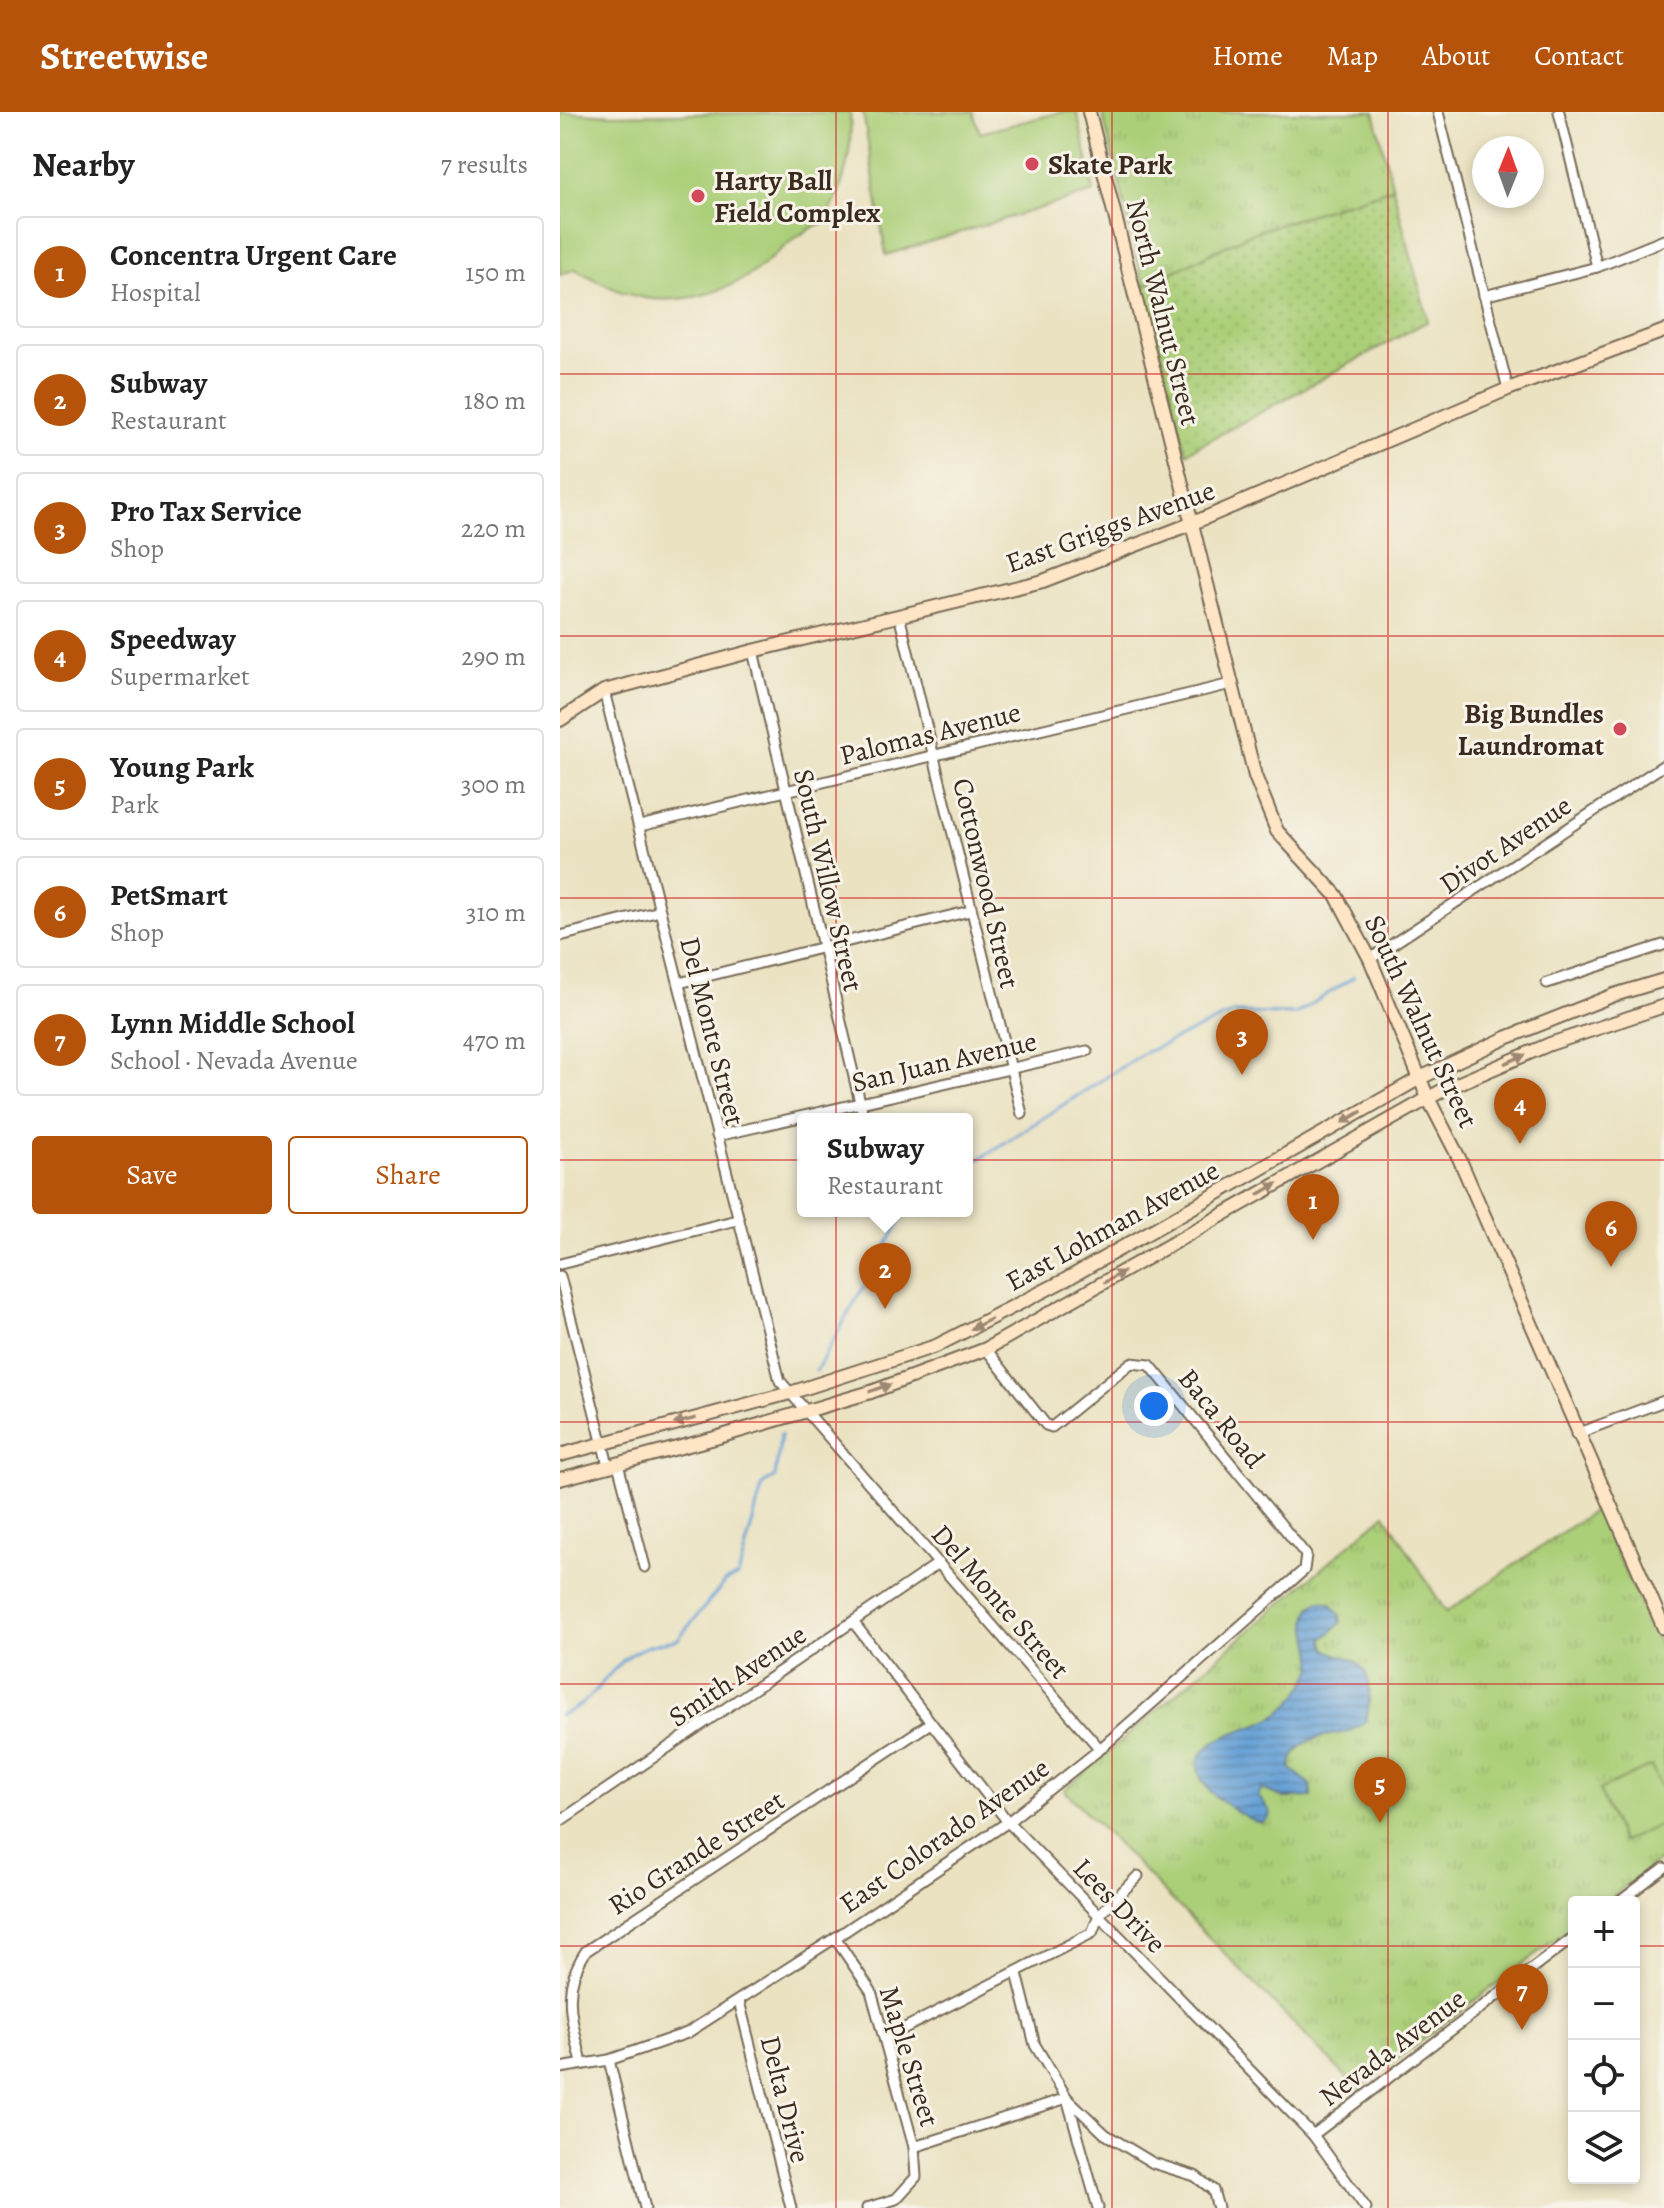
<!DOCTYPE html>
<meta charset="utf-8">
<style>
:root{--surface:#fff;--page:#f6f6f6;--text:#222;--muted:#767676;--line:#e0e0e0;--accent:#b45309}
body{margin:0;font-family:Alegreya,serif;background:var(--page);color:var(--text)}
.controls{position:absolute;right:24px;bottom:24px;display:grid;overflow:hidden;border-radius:8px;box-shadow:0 4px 12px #0003}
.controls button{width:72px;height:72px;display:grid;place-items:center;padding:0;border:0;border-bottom:2px solid var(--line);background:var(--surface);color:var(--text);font:40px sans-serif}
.compass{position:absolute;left:912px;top:24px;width:72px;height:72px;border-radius:50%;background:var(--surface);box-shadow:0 4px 12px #0003;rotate:1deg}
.you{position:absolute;left:594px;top:1294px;width:28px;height:28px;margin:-20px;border:6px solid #fff;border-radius:50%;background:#1a73e8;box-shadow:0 0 0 12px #1a73e833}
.badge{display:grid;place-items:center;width:52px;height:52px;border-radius:50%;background:var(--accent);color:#fff;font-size:26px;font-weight:700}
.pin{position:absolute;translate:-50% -66px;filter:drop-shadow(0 2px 4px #0008)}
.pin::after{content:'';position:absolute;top:42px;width:28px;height:24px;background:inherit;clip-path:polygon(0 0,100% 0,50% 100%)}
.popup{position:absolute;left:237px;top:1001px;width:176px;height:104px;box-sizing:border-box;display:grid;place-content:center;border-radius:8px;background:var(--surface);filter:drop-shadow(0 2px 6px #0005);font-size:26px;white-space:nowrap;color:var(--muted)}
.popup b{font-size:30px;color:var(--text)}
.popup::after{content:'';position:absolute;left:50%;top:100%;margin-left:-16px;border:16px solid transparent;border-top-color:var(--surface)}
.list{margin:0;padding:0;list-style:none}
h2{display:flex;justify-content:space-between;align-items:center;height:104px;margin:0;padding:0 32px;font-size:34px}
h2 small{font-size:26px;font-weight:400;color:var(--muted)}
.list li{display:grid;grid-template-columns:52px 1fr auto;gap:24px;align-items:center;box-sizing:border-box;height:112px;margin:0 16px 16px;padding:0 16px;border:2px solid var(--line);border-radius:8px}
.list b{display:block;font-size:30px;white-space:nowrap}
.list p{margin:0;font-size:26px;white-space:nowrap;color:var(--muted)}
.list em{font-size:26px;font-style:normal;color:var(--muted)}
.actions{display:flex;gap:16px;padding:24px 32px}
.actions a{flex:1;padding:18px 0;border:2px solid var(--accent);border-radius:8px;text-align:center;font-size:28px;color:var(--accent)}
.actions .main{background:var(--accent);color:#fff}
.icon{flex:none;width:44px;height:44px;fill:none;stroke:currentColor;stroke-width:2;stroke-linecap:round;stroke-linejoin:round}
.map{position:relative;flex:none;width:1104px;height:2096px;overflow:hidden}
header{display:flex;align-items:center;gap:48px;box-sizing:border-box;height:112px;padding:0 40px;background:var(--accent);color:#fff}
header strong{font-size:38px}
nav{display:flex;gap:44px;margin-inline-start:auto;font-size:28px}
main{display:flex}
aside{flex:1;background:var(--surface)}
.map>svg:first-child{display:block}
.grass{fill:url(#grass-dots);stroke:#737c4b;stroke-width:2}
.park{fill:url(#park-tufts);stroke:#737c4b;stroke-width:2}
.pitch{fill:#abcf78;stroke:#737c4b;stroke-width:2}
.water{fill:url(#water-rules);stroke:#50657a;stroke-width:2}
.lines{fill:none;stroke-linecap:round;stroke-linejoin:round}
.stream{stroke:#66a0d5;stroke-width:3}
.street-casing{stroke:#786a57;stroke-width:13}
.secondary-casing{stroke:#786a57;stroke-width:16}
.street{stroke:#fff;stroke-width:9}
.secondary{stroke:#fde5c5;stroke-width:12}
.oneway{fill:#9c8872}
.grid{fill:none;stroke:#d62828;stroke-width:2;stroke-opacity:0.55}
.poi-dot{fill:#d1495b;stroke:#f7f3e8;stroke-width:3}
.labels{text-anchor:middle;stroke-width:6;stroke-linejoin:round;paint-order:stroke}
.poi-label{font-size:28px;font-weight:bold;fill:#3b2a1e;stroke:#f7f3e8;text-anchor:start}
.street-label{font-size:28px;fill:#3b2a1e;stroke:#f7f3e8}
</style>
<header>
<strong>Streetwise</strong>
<nav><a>Home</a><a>Map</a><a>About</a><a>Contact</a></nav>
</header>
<main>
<aside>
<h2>Nearby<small>7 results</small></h2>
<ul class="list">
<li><span class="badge">1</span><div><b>Concentra Urgent Care</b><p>Hospital</p></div><em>150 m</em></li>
<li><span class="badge">2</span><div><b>Subway</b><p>Restaurant</p></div><em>180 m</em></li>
<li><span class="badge">3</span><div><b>Pro Tax Service</b><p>Shop</p></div><em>220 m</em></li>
<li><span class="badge">4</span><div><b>Speedway</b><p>Supermarket</p></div><em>290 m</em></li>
<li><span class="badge">5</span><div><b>Young Park</b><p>Park</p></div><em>300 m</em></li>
<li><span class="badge">6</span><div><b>PetSmart</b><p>Shop</p></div><em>310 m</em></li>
<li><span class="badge">7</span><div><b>Lynn Middle School</b><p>School · Nevada Avenue</p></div><em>470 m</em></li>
</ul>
<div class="actions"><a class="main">Save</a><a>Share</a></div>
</aside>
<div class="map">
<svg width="1104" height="2096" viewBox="0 0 1104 2096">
<defs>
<pattern id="grass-dots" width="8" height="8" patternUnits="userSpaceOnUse" patternTransform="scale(2)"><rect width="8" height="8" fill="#abcf78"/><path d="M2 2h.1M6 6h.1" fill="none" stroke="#94b267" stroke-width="1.8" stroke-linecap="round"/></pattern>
<pattern id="park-tufts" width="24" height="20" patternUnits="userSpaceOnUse" patternTransform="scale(2)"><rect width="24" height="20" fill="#abcf78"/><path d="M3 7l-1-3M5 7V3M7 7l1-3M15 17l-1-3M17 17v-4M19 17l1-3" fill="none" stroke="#94b267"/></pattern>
<pattern id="water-rules" width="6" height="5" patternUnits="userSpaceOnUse" patternTransform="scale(2)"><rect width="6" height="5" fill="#66a0d5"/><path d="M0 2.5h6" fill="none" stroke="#5583ac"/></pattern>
</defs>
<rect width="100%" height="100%" fill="#f7f3e8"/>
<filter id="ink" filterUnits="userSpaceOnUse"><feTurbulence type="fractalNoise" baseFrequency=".0125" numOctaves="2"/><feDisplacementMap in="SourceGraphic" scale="16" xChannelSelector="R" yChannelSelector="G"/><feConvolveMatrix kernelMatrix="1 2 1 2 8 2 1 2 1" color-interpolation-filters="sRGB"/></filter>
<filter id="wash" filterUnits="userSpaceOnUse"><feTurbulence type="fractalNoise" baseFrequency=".006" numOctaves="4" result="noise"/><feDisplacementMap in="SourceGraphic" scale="32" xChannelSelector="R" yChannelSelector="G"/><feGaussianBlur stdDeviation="1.8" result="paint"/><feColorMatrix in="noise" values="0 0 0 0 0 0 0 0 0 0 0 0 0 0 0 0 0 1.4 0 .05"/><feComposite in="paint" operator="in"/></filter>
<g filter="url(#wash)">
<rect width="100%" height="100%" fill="#eae2c1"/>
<path class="grass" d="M833,76L868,209L626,341L584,174L692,121Z"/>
<g class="park">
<path d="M542,0H814L833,76L692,121L584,174Z"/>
<path d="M1036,1397L1104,1544V1745L1044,1790H1014V1813L798,1977L504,1678L825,1402L886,1500Z"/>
</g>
<g class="pitch">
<path d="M0,0L51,3L290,0C293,39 284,78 263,111C236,121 220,140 198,157C162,184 109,196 65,181C48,175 31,165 15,157L0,163Z"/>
<path d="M303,0H413L420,21L501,0H517L534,80L326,143Z"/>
<path d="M1091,1654L1104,1682V1711L1062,1730L1039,1678Z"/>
</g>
<path class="water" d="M760,1489L770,1491L780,1503L781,1511L763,1527L766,1536C773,1543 780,1543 789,1546C815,1556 811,1587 806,1608C788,1632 738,1611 730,1656L751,1673V1685L724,1686L702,1677L698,1684L710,1699L709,1706L702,1711L694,1709C672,1697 632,1676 639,1646C663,1609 711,1625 740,1579C745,1571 753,1562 753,1551C755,1531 735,1500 760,1489Z"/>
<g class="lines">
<g class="stream">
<path d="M407,1055L582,942L673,901L736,902L794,865"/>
<path d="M256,1259L346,1099"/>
<path d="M0,1603C53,1584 43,1535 117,1528L166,1469L178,1464L203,1372L215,1365L221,1322"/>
</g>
</g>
</g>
<g filter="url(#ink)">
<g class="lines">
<g class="street-casing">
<g id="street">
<path d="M878,0L948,277"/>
<path d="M999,0L1037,155"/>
<path d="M924,184L1037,155L1104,128"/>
<path d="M339,503L462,1002"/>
<path d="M193,539L304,1007"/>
<path d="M44,579L220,1269L540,1637"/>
<path d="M80,714L671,572"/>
<path d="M0,824L100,799"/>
<path d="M810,847L1104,653"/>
<path d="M119,871L410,799"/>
<path d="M987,871L1103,833"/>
<path d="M157,1024L527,939"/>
<path d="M326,1099L327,1106"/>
<path d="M0,1152L177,1108"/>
<path d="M0,1164L48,1353"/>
<path d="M1016,1322L1104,1289"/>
<path d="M58,1352L85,1455"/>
<path d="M294,1511L448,1710L753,2023L806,2096"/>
<path d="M0,1709L379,1451"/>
<path d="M1059,1790L1104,1756"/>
<path d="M275,1826L311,1879L354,2035"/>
<path d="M457,1861L475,1933L507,1986L545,2022L593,2051L635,2064L653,2078L658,2096"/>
<path d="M179,1889L231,2096"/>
<path d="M325,1926L532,1821L539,1803L578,1764"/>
<path d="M49,1948L85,2096"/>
<path d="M22,1951C12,1907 0,1878 26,1839L369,1612"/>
<path d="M0,1956L49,1948L127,1921L275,1826L448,1710L540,1637L744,1458L746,1443L590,1253L571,1251L492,1315L486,1313L426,1237"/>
<path d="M753,2023L1014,1825"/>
<path d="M307,2096L336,2087L356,2065L354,2035L507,1986L538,2096"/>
</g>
</g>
<g class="secondary-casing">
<g id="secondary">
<path d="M529,0L695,664L717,719L776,783L810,847L868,986L899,1046L1104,1516"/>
<path d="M0,608L44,579L193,539L483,469L633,411L948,277L1104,219"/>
<path d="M0,1343L230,1281L376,1234L505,1168L860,966L946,926L1054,883L1104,868"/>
<path d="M0,1367L155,1326L311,1280L426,1237L883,978L990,932L1104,894"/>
</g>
</g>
<use href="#street" class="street"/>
<use href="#secondary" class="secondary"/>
</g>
<defs><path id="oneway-solid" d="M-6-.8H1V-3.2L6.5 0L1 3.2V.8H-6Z" transform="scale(2)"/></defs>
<g class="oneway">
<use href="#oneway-solid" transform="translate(955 947) rotate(-23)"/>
<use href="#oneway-solid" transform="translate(792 1005) rotate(150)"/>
<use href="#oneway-solid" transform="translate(708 1077) rotate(-30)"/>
<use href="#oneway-solid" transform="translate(554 1165) rotate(-30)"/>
<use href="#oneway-solid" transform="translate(421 1212) rotate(154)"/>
<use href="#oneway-solid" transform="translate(320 1276) rotate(-19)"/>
<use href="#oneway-solid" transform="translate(125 1309) rotate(165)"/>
</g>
</g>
<path class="grid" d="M276,0V2096M552,0V2096M828,0V2096M0,262H1104M0,524H1104M0,786H1104M0,1048H1104M0,1310H1104M0,1572H1104M0,1834H1014M1074,1834H1104"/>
<g class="poi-dot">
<circle cx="472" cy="52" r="8"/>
<circle cx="138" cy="84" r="8"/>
<circle cx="1060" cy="617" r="8"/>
</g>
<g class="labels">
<g class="poi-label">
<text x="488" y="62">Skate Park</text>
<text x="154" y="78">Harty Ball<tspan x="154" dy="32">Field Complex</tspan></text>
<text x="1044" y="611" text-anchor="end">Big Bundles<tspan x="1044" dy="32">Laundromat</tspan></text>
</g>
<g class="street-label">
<text transform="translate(604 200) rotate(76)" y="10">North Walnut Street</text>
<text transform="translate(550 414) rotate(-20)" y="10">East Griggs Avenue</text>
<text transform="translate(370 621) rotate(-14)" y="10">Palomas Avenue</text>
<text transform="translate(945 732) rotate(-34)" y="10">Divot Avenue</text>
<text transform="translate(269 768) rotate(77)" y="10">South Willow Street</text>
<text transform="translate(427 771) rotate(77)" y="10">Cottonwood Street</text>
<text transform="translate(862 909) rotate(65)" y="10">South Walnut Street</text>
<text transform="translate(153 919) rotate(76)" y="10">Del Monte Street</text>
<text transform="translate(384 949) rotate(-13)" y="10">San Juan Avenue</text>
<text transform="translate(552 1113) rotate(-29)" y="10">East Lohman Avenue</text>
<text transform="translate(662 1306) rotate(51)" y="10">Baca Road</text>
<text transform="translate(441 1489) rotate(49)" y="10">Del Monte Street</text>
<text transform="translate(177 1563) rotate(-34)" y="10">Smith Avenue</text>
<text transform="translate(384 1723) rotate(-35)" y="10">East Colorado Avenue</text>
<text transform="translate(136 1740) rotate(-33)" y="10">Rio Grande Street</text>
<text transform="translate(560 1793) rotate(46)" y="10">Lees Drive</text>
<text transform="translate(832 1935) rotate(-37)" y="10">Nevada Avenue</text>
<text transform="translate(350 1944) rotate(73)" y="10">Maple Street</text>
<text transform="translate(226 1987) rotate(76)" y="10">Delta Drive</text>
</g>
</g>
</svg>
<div class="controls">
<button>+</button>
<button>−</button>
<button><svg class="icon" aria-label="locate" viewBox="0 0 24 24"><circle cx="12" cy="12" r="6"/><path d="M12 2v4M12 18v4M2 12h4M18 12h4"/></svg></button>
<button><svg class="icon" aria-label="layers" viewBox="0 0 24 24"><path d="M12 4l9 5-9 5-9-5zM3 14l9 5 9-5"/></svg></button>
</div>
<svg class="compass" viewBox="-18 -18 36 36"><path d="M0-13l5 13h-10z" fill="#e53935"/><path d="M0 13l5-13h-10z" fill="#767676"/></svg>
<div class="you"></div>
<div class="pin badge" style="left:753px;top:1128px">1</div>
<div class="pin badge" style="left:325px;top:1197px">2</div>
<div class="popup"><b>Subway</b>Restaurant</div>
<div class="pin badge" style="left:682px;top:963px">3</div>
<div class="pin badge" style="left:960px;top:1032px">4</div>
<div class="pin badge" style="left:820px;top:1711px">5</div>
<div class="pin badge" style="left:1051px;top:1155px">6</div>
<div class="pin badge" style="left:962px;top:1918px">7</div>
</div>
</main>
